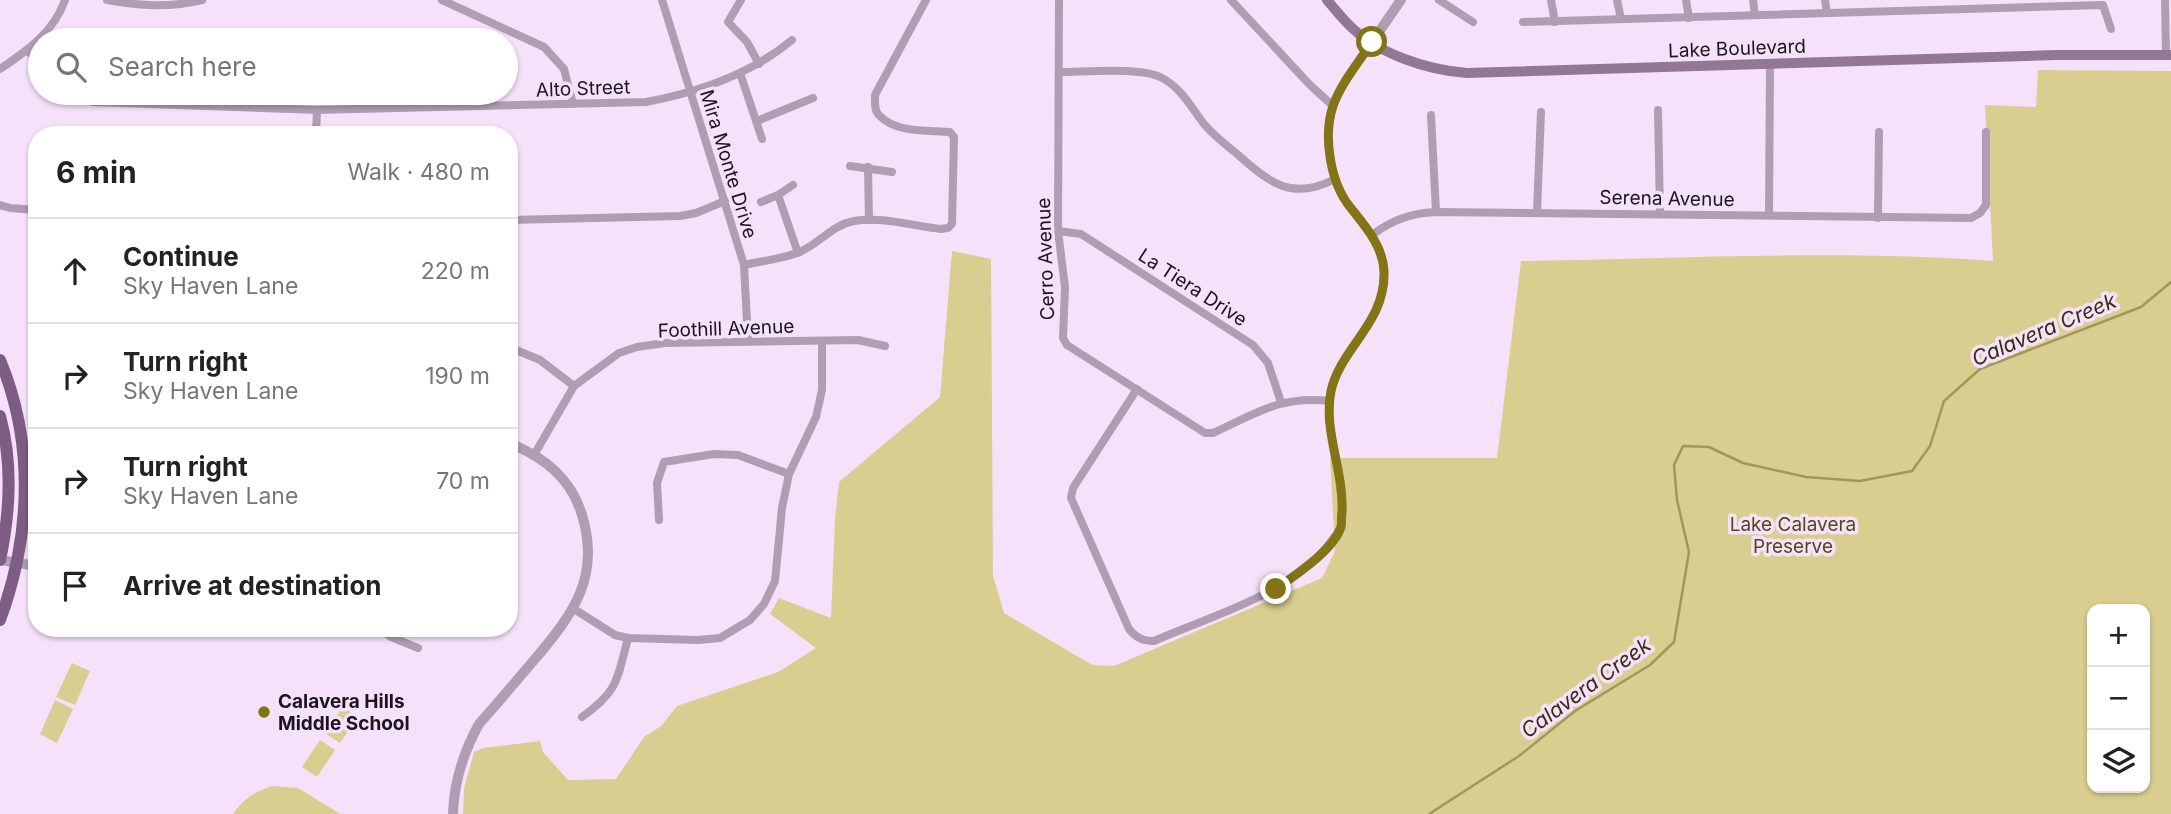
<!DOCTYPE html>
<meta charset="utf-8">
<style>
:root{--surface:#fff;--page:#f6f6f6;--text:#222;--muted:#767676;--line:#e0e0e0}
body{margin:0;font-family:Inter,sans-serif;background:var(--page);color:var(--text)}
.controls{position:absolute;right:21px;bottom:21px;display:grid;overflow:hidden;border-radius:14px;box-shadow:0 2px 5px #0004}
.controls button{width:63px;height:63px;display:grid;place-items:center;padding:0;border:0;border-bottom:2px solid var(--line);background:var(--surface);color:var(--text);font:35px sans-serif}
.stop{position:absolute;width:21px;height:21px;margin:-16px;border:5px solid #837416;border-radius:50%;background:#fff}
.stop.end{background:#837416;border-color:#fff;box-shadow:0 2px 7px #0008}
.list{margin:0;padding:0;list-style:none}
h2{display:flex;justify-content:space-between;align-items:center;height:91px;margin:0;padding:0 28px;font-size:30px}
h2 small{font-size:23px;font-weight:400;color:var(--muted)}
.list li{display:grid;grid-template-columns:46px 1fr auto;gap:21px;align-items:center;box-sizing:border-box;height:105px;padding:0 28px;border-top:2px solid var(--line)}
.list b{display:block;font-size:26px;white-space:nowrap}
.list p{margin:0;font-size:23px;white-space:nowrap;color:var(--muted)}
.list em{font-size:23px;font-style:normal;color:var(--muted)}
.icon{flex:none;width:38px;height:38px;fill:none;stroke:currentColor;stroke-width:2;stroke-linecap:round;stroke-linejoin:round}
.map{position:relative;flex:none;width:2171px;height:814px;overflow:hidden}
.search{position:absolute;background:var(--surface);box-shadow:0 2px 5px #0004;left:28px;top:28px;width:490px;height:77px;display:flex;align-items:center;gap:18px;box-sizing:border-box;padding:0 24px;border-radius:38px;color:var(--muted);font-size:26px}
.panel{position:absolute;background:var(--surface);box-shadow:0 2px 5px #0004;left:28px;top:126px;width:490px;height:511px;border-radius:28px}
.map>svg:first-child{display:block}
.green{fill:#d9ce8f;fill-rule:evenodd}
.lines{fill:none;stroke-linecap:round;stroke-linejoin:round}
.stream{stroke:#a29759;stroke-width:2.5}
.minor{stroke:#af9db3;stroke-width:8}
.tertiary{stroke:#af9db3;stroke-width:10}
.secondary{stroke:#927797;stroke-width:10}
.primary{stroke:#7d5d84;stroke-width:12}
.route{stroke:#837416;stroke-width:9}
.poi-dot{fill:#837416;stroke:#f6e1fa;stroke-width:2.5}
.labels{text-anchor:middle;stroke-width:7;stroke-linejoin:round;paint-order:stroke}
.street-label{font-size:19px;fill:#1c151e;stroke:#f6e1fa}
.park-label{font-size:19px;fill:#524a19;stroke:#f6e1fa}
.poi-label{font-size:19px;font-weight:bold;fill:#1c151e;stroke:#f6e1fa;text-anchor:start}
.water-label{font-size:21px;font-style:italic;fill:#342f12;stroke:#f6e1fa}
</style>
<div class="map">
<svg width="2171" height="814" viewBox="0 0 2171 814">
<rect width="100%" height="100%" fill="#f6e1fa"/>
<g class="green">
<path d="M2038,70L2171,71V814H463L464,788L474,752L483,748L540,741L543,752L568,780L616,779L644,737L661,726L677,706L778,672L816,648L770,614L779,598L831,618L835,519L839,482L940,397L952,251L991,259L993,576L1004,613L1092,665L1114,666L1322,578L1335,551L1330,458H1497L1521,261C1678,259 1837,249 1993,261L1985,105L2036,107ZM2092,609H2145V788H2092Z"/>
<path d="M72,663L90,671L75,705L56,697Z"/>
<path d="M55,700L73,709L57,743L40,734Z"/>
<path d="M343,707L358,717L340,743L325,733Z"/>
<path d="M320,740L335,750L317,777L302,767Z"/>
<path d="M272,786L298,788L340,814H233C244,798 255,792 272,786Z"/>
</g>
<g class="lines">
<path class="stream" d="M1429,814L1519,756L1575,711L1650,665L1674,642L1689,552L1677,500L1674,465L1683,446L1709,447L1743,463L1806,477L1860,481L1912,471L1930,446L1944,401L1980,369L2141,307L2171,282"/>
<g class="minor">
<path d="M107,0C140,6 169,8 202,0"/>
<path d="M442,0L544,47L564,69L573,104"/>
<path d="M662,0L744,265L748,341"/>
<path d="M741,0L728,22L747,42L759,64"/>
<path d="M1059,0L1058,231L1065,287L1063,338L1067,345L1205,433H1213C1257,413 1281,395 1330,401"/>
<path d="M1231,0L1309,84L1333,106"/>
<path d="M1439,0L1473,22"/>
<path d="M1551,0L1555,22"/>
<path d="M1617,0L1621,19"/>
<path d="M1686,0L1689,18"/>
<path d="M1753,0L1755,15"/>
<path d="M1825,0L1827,13"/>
<path d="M2165,0L2166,55"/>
<path d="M1523,22L2103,5L2111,29"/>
<path d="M28,51L40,64"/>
<path d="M0,69C27,51 54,32 65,0"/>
<path d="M1059,72C1084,72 1139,67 1160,77C1181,87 1191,107 1204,124C1213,135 1225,144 1236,153C1269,182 1291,202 1335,179"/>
<path d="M740,73L762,139"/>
<path d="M68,93L93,102L317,110L646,102C699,92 751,74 792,40"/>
<path d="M1658,110L1660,213"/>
<path d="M1431,115L1436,212"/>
<path d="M757,121L813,98"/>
<path d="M316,135L317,110"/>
<path d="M850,166L892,172"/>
<path d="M868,167L869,220"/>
<path d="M778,195L798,253"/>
<path d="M761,202L778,195L793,185"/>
<path d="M0,205L10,208L37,210"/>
<path d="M1537,212L1541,112"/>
<path d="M1769,215L1770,64"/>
<path d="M1878,218L1879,132"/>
<path d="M509,220L680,216L696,213L725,201"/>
<path d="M1058,231L1081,234L1253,345L1268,363L1281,402"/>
<path d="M1372,235C1392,220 1411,213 1436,212L1971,218L1980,213L1986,205V132"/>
<path d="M744,265C762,261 781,259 797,253C819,245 831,225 854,221C881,216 913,226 941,229L948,228L952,224L954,137L950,132C928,130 896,133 880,116C874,111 875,103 875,95L926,0"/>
<path d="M509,347L540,360L574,386"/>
<path d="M1137,389L1073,488L1071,498L1129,629C1136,638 1143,641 1154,641C1213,615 1293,594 1332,540C1334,537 1339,532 1341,527C1343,520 1342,508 1342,501C1342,464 1323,428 1331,391C1340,347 1386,324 1384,271C1383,246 1365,226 1350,207C1329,181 1322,131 1335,101C1344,80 1360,61 1372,42"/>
<path d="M534,455L574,386L619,353L637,347L665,343L858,340L885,346"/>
<path d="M659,520L657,483L664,462L714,454L738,455L789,474"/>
<path d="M574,609L615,635L628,638L698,640L720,638L750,620L764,604L775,581L782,508L789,474L816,417L822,390V341"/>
<path d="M378,628L391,637L418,648"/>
<path d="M582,717C619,691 617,679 628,638"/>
</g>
<g class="tertiary">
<path d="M1372,42L1401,0"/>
<path d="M0,560L37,566"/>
<path d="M453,814C454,781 463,753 479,724C498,703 516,681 535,659C573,614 601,577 582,515C571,478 544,457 509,443"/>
</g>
<path class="secondary" d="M1327,0C1334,8 1341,17 1349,25C1378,54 1427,70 1467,73L2057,55H2171"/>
<g class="primary">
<path d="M0,360C35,444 31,536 0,620"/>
<path d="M0,416C13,463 10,513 0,560"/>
</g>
</g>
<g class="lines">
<path class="route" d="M1276,589C1295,575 1333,551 1341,527C1342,523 1341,516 1342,512C1344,471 1323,431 1331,391C1341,347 1386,323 1384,271C1383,246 1365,226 1350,207C1330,182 1323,136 1333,106C1341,83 1359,62 1372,42"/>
</g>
<circle class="poi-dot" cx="264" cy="712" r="7"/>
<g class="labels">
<g class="street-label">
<text transform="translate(1737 48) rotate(-2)" y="7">Lake Boulevard</text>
<text transform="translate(583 88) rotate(-2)" y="7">Alto Street</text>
<text transform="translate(729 164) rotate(73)" y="7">Mira Monte Drive</text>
<text transform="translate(1667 198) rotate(1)" y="7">Serena Avenue</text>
<text transform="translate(1045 259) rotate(-92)" y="7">Cerro Avenue</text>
<text transform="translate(1193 287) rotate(33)" y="7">La Tiera Drive</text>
<text transform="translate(726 328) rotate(-2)" y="7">Foothill Avenue</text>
</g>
<g class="park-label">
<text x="1793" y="531">Lake Calavera<tspan x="1793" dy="22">Preserve</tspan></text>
</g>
<g class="poi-label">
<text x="278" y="708">Calavera Hills<tspan x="278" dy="22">Middle School</tspan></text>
</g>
<g class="water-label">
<text transform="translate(2044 330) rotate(-23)" y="7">Calavera Creek</text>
<text transform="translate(1586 688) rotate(-36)" y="7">Calavera Creek</text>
</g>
</g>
</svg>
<div class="controls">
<button>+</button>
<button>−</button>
<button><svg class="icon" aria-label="layers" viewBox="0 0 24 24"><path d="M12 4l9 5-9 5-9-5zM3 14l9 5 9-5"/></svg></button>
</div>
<div class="stop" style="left:1372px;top:42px"></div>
<div class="stop end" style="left:1276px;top:589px"></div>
<div class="search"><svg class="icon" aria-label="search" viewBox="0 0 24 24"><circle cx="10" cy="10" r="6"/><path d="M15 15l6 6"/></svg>Search here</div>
<section class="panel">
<h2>6 min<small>Walk · 480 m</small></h2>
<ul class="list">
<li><svg class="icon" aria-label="ahead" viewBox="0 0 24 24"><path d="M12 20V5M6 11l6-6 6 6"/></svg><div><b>Continue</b><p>Sky Haven Lane</p></div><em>220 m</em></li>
<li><svg class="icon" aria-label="right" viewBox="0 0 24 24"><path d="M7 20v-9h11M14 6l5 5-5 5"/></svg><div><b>Turn right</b><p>Sky Haven Lane</p></div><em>190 m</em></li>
<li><svg class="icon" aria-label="right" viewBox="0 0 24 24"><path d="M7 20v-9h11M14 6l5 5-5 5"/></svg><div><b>Turn right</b><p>Sky Haven Lane</p></div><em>70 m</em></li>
<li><svg class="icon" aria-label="arrive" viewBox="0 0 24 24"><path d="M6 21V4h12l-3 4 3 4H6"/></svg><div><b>Arrive at destination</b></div></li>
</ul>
</section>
</div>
